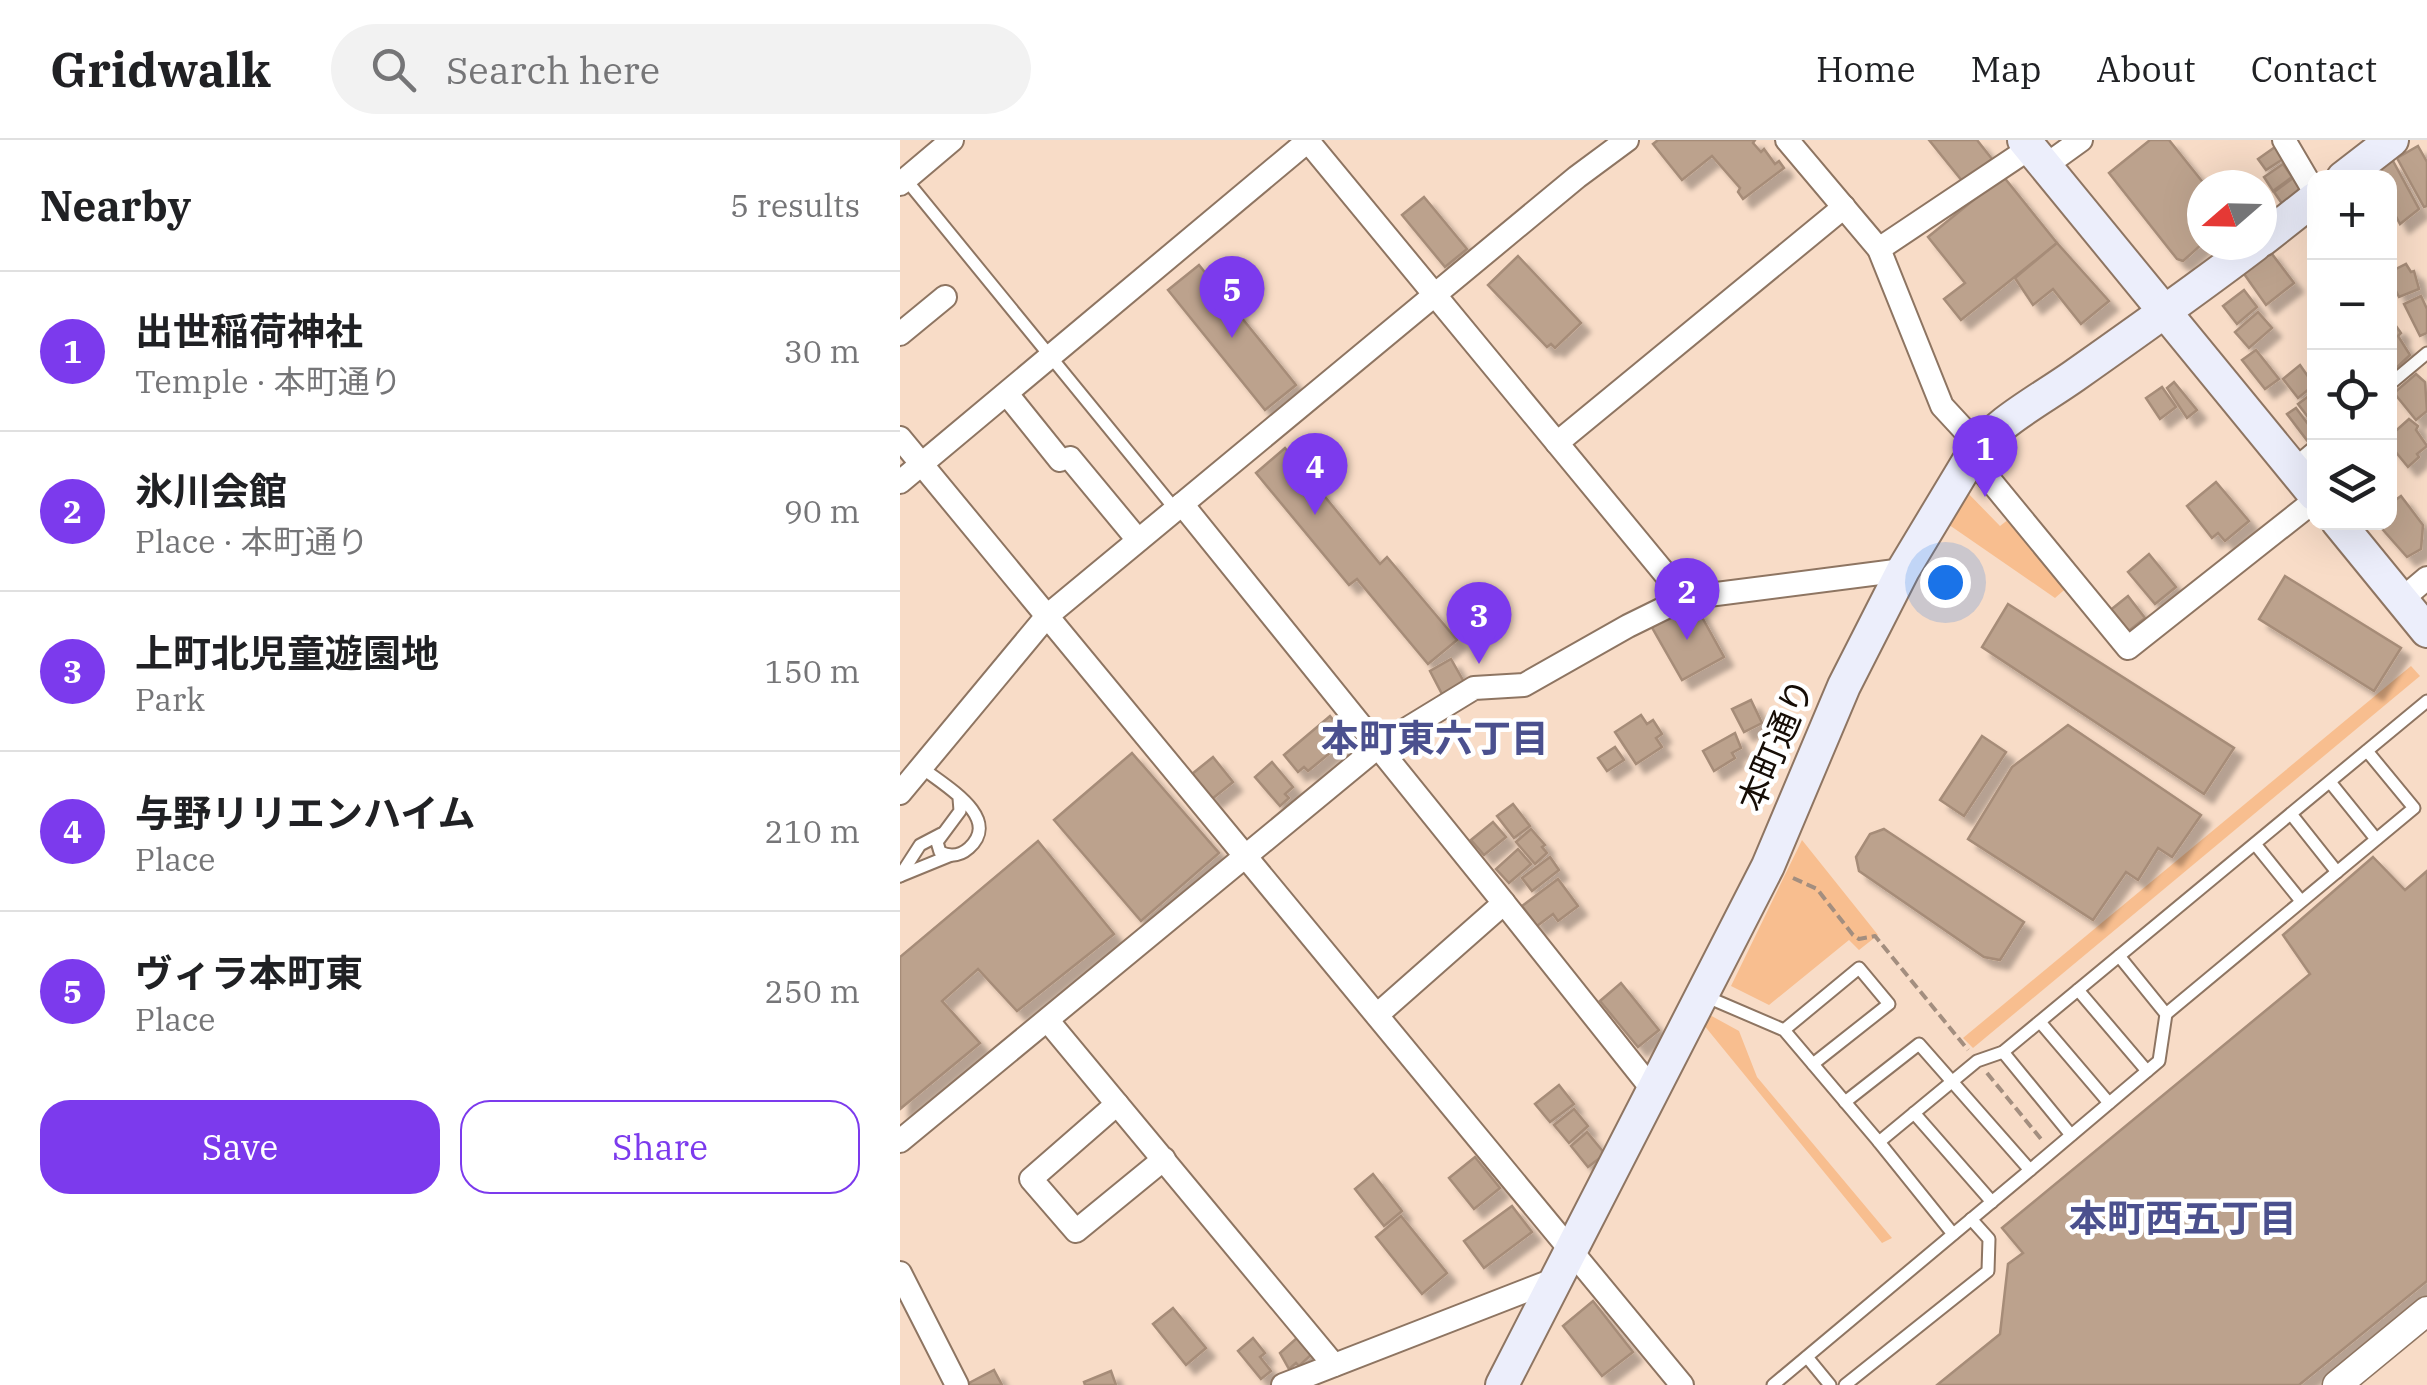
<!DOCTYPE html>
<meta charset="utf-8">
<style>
:root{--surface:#fff;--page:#f2f2f2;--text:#202124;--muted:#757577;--line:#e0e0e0;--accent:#7c3aed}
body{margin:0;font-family:"IBM Plex Serif","Noto Sans JP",serif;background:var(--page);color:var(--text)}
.controls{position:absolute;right:30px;top:30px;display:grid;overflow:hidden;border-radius:20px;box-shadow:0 10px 40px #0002}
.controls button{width:90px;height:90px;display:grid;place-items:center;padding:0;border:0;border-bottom:2px solid var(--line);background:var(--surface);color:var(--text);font:50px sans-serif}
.compass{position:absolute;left:1287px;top:30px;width:90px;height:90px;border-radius:50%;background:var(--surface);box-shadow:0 10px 40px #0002;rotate:250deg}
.you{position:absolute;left:1045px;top:442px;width:35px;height:35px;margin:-25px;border:8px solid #fff;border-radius:50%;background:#1a73e8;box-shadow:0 0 0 15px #1a73e833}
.badge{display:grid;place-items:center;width:65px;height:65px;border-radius:50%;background:var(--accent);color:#fff;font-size:32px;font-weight:700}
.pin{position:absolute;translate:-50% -82px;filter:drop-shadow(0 2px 5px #0008)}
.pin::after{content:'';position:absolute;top:52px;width:35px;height:30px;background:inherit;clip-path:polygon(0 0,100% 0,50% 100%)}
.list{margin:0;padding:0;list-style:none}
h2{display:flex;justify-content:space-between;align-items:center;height:130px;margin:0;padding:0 40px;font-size:42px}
h2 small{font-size:32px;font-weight:400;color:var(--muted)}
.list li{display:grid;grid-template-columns:65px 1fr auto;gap:30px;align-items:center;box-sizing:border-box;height:160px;padding:0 40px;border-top:2px solid var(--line)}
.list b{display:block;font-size:38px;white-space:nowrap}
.list p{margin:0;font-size:32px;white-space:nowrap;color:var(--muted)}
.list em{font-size:32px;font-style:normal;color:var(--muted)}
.actions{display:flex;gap:20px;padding:30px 40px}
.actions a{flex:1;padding:22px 0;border:2px solid var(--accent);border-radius:30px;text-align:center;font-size:35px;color:var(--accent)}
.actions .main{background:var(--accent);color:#fff}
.icon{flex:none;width:55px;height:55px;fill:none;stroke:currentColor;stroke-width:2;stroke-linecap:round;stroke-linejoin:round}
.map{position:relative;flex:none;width:1527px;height:1245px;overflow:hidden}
header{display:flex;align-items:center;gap:60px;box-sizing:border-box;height:140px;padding:0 50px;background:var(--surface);border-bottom:2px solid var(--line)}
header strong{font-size:48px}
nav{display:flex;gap:55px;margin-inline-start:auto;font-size:35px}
.search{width:700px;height:90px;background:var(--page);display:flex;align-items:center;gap:25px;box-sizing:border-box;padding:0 35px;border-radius:55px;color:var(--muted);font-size:38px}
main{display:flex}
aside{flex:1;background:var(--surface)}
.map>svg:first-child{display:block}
.green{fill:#f8be8f}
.building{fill:#bca28d;stroke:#a68c78;stroke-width:2.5;filter:url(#shadow)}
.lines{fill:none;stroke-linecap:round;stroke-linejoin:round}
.service-casing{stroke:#8e7562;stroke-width:15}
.minor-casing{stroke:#8e7562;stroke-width:26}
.tertiary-casing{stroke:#8e7562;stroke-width:31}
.secondary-casing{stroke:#8e7562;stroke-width:36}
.path{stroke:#a38e7f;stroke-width:4;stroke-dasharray:10 5;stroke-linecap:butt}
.service{stroke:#fff;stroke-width:11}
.minor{stroke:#fff;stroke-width:22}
.tertiary{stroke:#fff;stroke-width:28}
.secondary{stroke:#eceefb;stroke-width:32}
.labels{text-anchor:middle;stroke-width:9;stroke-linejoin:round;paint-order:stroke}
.street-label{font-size:35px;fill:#160d06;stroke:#fff}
.neighbourhood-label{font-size:38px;font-weight:bold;fill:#4b508e;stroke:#fff}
</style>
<header>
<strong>Gridwalk</strong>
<div class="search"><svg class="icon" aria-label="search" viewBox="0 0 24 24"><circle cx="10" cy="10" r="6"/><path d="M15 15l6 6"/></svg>Search here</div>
<nav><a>Home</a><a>Map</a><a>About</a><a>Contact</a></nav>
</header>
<main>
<aside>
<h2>Nearby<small>5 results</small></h2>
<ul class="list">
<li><span class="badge">1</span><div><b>出世稲荷神社</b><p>Temple · 本町通り</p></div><em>30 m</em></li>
<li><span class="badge">2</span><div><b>氷川会館</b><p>Place · 本町通り</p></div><em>90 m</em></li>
<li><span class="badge">3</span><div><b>上町北児童遊園地</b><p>Park</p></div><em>150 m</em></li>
<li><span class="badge">4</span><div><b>与野リリエンハイム</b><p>Place</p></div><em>210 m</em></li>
<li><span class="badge">5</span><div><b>ヴィラ本町東</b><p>Place</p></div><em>250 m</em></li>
</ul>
<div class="actions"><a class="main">Save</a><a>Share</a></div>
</aside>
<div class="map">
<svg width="1527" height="1245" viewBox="0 0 1527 1245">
<defs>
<filter id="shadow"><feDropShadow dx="9" dy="9" stdDeviation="2.5" flood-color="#0004"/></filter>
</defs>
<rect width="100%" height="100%" fill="#f8dcc7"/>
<g class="green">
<path d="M1062,347L1100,386L1114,375L1171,444L1155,458L1042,380Z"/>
<path d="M1511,526L1520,536L1073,908L1063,898Z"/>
<path d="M902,700L978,795L959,810L949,800L869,865L831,846Z"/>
<path d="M808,874L839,891L857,937L992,1098L982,1103L803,884Z"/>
</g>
<g class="building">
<path d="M758,0H855L853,3L861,12L864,9L875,24L879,21L884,28L843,59L838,52L840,48L812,16L782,40L753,4Z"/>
<path d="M1029,0H1077L1092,19L1063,42Z"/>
<path d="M1250,0H1269L1305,45H1302V104L1283,121L1277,119L1209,33Z"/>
<path d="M1518,6L1527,22V66L1524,67L1497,18Z"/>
<path d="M1375,7L1383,19L1366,30L1358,19Z"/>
<path d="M1493,21L1519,69L1500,84L1490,65V38H1475L1472,32Z"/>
<path d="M1383,24L1392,37L1373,51L1364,37Z"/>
<path d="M1103,36L1157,103L1061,180L1044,159L1065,143L1028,97Z"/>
<path d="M1393,38L1402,52L1383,65L1374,52Z"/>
<path d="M524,57L567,109L545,127L502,75Z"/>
<path d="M1157,103L1209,161L1181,184L1153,149L1133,165L1115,138Z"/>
<path d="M1369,110L1394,143L1366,165L1342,131Z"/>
<path d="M618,116L681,183L655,208L651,204L647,207L588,145Z"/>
<path d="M1506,124L1511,132L1514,131L1519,149L1499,157L1490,139V132Z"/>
<path d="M299,125L396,245L365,270L268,150Z"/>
<path d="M1344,150L1357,167L1337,184L1323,166Z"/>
<path d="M1521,156L1527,169V193L1520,196L1504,164Z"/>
<path d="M1358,172L1372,188L1349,208L1335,192Z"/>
<path d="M1496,186L1501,193L1498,196L1510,215L1490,234V188Z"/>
<path d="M1356,210L1379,239L1365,249L1342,220Z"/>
<path d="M1400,225L1414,245L1398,258L1383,239Z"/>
<path d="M1516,234L1525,242L1527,271L1516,280L1494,253Z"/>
<path d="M1274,242L1297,270L1287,278L1267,248Z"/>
<path d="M1262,247L1276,267L1260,279L1246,258Z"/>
<path d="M1413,253L1414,255V285L1398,264Z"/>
<path d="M1396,268L1414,292V298L1409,303L1387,274Z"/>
<path d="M1509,279L1518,286L1516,290L1527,306L1517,314L1519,317L1508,327L1490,305V296Z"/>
<path d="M385,308L480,424L487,417L557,500L528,524L457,439L449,445L356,333Z"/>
<path d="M1316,342L1349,381L1325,401L1318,393L1312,398L1287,366Z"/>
<path d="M1501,356L1523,385L1521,409L1507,417L1476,382H1490V364Z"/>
<path d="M1249,414L1276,447L1255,464L1228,432Z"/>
<path d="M1385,436L1501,508L1474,551L1359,479Z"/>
<path d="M1228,456L1245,478L1225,494L1208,472Z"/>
<path d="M1108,464L1334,608L1304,654L1082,507Z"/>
<path d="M787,466L789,470H798L824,517L782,540L750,484Z"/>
<path d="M551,519L564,542L542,554L530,531Z"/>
<path d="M851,560L862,583L844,592L832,569Z"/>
<path d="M741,575L747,584L753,580L762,594L756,598L762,607L736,624L715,592Z"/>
<path d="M430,576L448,598L408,631L404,627L398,632L384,615Z"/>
<path d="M1168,585L1301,675L1272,717L1258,708L1238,740L1226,732L1193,780L1068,699L1112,627Z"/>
<path d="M835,593L841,608L832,613L835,618L814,631L803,611Z"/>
<path d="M1082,596L1106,612L1064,676L1040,660Z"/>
<path d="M715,607L724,620L707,631L698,618Z"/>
<path d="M232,613L319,713L241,781L154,680Z"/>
<path d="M313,617L333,642L312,659L292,634Z"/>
<path d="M372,622L393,647L385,654L389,658L380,666L355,637Z"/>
<path d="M613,664L630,686L614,698L597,676Z"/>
<path d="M593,682L606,697L584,715L571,700Z"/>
<path d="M631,689L645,705L642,707L647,713L635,724L616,702Z"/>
<path d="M984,689L1124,782L1100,820L1084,817L959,731L956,717L970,694Z"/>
<path d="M138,701L214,794L117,871L78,829L42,861L80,903L0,969V817Z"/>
<path d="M618,709L631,724L609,743L596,729Z"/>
<path d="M650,717L659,730L632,751L622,738Z"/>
<path d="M1473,717L1505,750L1527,731V1141L1399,1245H1037L1100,1194L1108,1124L1123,1113L1102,1088L1410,834L1383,795Z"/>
<path d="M658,739L678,766L658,781L653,774L637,786L622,766Z"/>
<path d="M721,843L759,890L738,907L700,861Z"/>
<path d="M659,945L674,964L650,982L635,964Z"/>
<path d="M674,969L688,986L669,1003L654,985Z"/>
<path d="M687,992L705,1014L688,1027L671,1006Z"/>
<path d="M575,1017L600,1048L574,1069L549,1038Z"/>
<path d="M473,1034L502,1071L484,1086L455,1049Z"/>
<path d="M612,1066L632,1092L584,1128L564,1101Z"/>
<path d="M501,1076L547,1133L522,1154L476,1097Z"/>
<path d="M693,1161L733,1212L702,1236L663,1186Z"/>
<path d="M273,1168L306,1208L286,1225L253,1184Z"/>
<path d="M398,1197L412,1214L399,1226L396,1223L389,1229L380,1213Z"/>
<path d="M353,1198L365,1213L360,1217L371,1231L361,1239L338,1211Z"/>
<path d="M94,1230L102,1245H71L69,1243Z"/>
<path d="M211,1231L216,1245H185L184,1242Z"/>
</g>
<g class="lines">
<g class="service-casing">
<g id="service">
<path d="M3,36L275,369"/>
<path d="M1490,244L1527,213"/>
<path d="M1395,323L1414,307"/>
<path d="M21,627C43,645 103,677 69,708C60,716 50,717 40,712L37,702L60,671L59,658"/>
<path d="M1430,642L1476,699"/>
<path d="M1391,674L1437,732"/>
<path d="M1355,704L1401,761"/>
<path d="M0,736L20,705L41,694"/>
<path d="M0,736L49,716"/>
<path d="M1178,850L1247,931"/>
<path d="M807,857L884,890L979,1002L1077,921L1103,912L1527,561"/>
<path d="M1266,874L1514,668L1467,611"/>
<path d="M1140,882L1209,963"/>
<path d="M884,890L959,828L989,864L913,924"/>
<path d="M1103,912L1171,995"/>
<path d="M1014,973L1092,1062"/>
<path d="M979,1002L1053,1094"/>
<path d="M1130,1030L1259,921L1266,874L1219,816"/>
<path d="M907,1217L930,1245"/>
<path d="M873,1245L1130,1030L1019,904L945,962"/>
<path d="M945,1245L1088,1131L1089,1099L1071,1079"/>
</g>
</g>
<g class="minor-casing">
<g id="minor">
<path d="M407,0L785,458"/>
<path d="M887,0L979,109L1042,266L1079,306"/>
<path d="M1384,0L1414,51"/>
<path d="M1145,26L1181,0"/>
<path d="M0,44L52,0"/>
<path d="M979,109L1130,8"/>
<path d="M0,194L45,157"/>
<path d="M107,254L160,320"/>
<path d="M0,298L782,1245"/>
<path d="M657,303L944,67"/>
<path d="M1071,317L1228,508L1414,361"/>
<path d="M170,318L238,400"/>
<path d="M0,342L409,0"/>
<path d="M282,364L604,763L477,875"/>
<path d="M1501,460L1527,438"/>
<path d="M0,653L147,476L677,37L727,0"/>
<path d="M604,763L752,949"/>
<path d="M148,881L434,1225"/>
<path d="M217,964L131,1039L176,1091L264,1019"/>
<path d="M0,1001L479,606L574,548L624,545L728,486L785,458L1003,430"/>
<path d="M0,1133L57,1245"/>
<path d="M383,1245L656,1139"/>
</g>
</g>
<g class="tertiary-casing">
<path id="tertiary" d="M1437,1245L1527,1171"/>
</g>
<g class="secondary-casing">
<g id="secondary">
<path d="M1124,0L1414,354"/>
<path d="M1443,38L1492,0"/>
<path d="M1362,100L1414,59"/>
<path d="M1438,382L1527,491"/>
<path d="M602,1245L868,726L944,546L1003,430L1071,317C1095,283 1140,260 1174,236C1235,193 1296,150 1355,105"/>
</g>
</g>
<g class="path">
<path d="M893,738L917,749L953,795L959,799L975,796L1068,910"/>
<path d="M1087,933L1141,999"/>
</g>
<use href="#service" class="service"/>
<use href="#minor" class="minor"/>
<use href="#tertiary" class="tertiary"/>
<use href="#secondary" class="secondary"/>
</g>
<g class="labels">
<g class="street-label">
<text transform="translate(876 605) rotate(-67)" y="12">本町通り</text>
</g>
<g class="neighbourhood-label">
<text x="535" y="612">本町東六丁目</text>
<text x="1283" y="1092">本町西五丁目</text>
</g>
</g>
</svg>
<div class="controls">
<button>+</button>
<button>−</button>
<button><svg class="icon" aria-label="locate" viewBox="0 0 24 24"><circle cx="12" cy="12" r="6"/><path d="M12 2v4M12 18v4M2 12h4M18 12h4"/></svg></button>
<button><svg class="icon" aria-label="layers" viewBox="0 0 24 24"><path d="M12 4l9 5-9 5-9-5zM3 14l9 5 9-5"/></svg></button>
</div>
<svg class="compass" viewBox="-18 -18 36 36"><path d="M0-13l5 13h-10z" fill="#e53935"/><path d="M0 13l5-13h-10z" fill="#757577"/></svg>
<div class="you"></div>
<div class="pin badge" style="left:1085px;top:357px">1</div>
<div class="pin badge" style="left:787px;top:500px">2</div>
<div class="pin badge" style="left:579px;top:524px">3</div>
<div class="pin badge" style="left:415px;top:375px">4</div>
<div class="pin badge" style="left:332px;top:198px">5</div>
</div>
</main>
